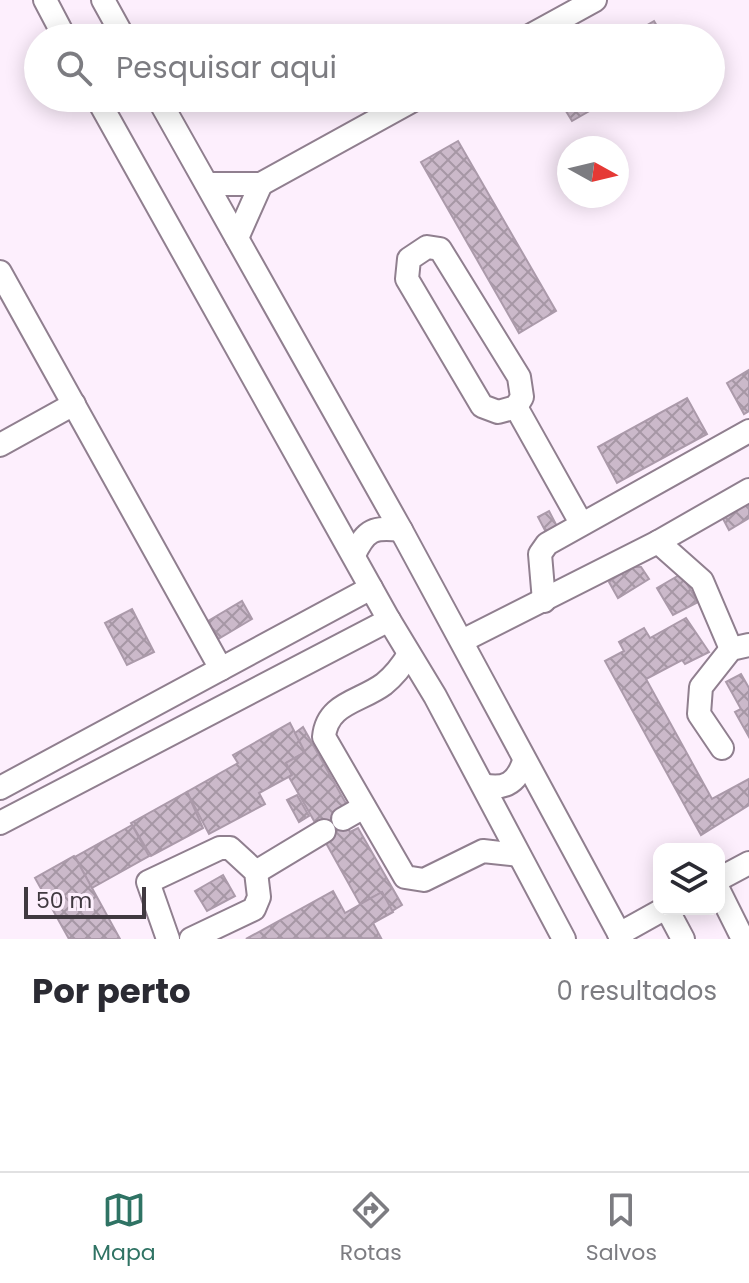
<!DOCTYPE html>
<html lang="pt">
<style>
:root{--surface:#fff;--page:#f7f7f7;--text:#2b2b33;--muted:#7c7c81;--line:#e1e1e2;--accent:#2f7364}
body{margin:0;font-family:Poppins,sans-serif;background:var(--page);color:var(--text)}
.controls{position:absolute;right:24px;bottom:24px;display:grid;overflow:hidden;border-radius:16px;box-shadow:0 4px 20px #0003}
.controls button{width:72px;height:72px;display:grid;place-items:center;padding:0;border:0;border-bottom:2px solid var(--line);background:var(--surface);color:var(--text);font:40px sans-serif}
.compass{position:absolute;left:557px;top:136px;width:72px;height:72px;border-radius:50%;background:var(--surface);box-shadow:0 4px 20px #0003;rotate:98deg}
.scale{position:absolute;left:24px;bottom:20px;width:122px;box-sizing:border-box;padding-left:8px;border:4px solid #403940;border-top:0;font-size:22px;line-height:28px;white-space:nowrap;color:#403940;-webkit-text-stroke:6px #fdeffd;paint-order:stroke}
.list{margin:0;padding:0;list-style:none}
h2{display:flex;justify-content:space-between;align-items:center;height:104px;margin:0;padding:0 32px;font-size:34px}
h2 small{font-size:26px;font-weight:400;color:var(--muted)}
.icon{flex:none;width:44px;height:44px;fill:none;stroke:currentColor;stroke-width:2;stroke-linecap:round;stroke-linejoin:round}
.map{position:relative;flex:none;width:749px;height:939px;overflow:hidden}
.search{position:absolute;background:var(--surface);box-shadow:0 4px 20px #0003;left:24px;right:24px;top:24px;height:88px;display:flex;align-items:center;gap:20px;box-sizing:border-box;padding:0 28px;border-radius:44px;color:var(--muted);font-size:30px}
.sheet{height:232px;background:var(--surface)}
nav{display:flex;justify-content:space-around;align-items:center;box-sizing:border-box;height:112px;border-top:2px solid var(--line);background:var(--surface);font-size:22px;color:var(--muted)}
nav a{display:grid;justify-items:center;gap:4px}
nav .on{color:var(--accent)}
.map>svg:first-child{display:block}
.building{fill:url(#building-cross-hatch);stroke:#ab9aaa;stroke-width:2}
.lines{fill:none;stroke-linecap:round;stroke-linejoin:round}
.minor-casing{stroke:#907f8f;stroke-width:26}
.minor{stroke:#fff;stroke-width:22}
</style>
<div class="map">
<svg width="749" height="939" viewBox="0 0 749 939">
<defs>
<pattern id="building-cross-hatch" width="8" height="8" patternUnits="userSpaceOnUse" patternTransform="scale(2)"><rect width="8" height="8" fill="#cbb9ca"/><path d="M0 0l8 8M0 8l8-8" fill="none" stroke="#a697a5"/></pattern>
</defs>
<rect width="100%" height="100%" fill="#fdeffd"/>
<g class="building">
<path d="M654,21L664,38H625Z"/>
<path d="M558,98H612L572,121Z"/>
<path d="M458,141L556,311L519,333L421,162Z"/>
<path d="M749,370V411L744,414L727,383Z"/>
<path d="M687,398L707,434L617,483L598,447Z"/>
<path d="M749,502V518L729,530L722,517Z"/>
<path d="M549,511L561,534L550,540L538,517Z"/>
<path d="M630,567H641L649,579L618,598L609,582Z"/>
<path d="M681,574L698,602L673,615L657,588Z"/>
<path d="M242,601L252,619L218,639L208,621Z"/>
<path d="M132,609L154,652L127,665L105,623Z"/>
<path d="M686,618L709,652L685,664L682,660L646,679L712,799L749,779V805L701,835L605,661L624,651L619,642L644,628L650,638Z"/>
<path d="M741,674L749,688V737L735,712L741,709L726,682Z"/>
<path d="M290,723L305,752L286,763L292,775L259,793L265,804L209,834L187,792L238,763L233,755Z"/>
<path d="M303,727L348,807L343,819L350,832L358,828L402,905L392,911L382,892L360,904L326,843L329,841L320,825L317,826L289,777L292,775L286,763L305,752L295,733Z"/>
<path d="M187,792L203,828L151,856L131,823Z"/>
<path d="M297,795L309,816L299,822L287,800Z"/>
<path d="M132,825L149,856L92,888L75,857Z"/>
<path d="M74,856L75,857L120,939H69L35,878Z"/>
<path d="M223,875L235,896L207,911L195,891Z"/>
<path d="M333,891L345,913L382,892L393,912L373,923L381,938L246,939Z"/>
</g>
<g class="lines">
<g class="minor-casing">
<g id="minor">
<path d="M45,0L65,38"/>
<path d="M103,0L124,38"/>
<path d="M526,38L595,0"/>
<path d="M97,98L389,620L435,696L564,939"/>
<path d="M158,98L401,530L622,939"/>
<path d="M207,184H261L417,98"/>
<path d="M237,238L261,184"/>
<path d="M427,247L440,249L519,377L522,397L516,407L498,412L482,406L407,279L409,259Z"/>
<path d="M0,272L221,669"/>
<path d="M516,407L581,523"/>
<path d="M0,445L74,404"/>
<path d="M658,542L702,581L731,649"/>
<path d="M354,555C366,529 374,527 401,530"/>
<path d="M544,601L540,554L547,544L749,431"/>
<path d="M462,641L658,542L749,490"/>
<path d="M409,654C402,666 395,675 384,684C360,702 327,703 324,737L405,877L424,880L483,851L519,855"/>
<path d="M722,748L699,714L701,687L731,649L749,645"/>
<path d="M483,785C505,790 517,783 524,761"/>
<path d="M0,788L371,588"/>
<path d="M343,819L364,807"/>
<path d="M0,823L389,620"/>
<path d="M256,872L324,831"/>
<path d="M719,879L749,863"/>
<path d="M719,891L743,939"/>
<path d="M667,909L683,939"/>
<path d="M619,934L664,909"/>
<path d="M168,939L148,882L220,848H230L256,872L259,897L254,909L191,939"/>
</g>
</g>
<use href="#minor" class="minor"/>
</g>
</svg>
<div class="controls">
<button><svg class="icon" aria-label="layers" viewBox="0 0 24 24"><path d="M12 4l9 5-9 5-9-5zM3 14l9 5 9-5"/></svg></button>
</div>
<svg class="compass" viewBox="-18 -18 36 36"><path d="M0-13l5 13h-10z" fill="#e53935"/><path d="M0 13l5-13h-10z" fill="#7c7c81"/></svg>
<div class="scale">50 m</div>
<div class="search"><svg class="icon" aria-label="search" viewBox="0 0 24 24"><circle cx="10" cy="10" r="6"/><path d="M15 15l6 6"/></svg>Pesquisar aqui</div>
</div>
<section class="sheet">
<h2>Por perto<small>0 resultados</small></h2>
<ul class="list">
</ul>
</section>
<nav>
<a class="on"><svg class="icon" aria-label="map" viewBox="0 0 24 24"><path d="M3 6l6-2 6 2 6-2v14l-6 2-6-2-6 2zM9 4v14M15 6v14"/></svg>Mapa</a>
<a><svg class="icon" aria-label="directions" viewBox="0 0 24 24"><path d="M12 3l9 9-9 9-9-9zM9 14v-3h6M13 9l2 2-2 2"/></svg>Rotas</a>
<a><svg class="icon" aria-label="saved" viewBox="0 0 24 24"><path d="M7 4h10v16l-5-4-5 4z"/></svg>Salvos</a>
</nav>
